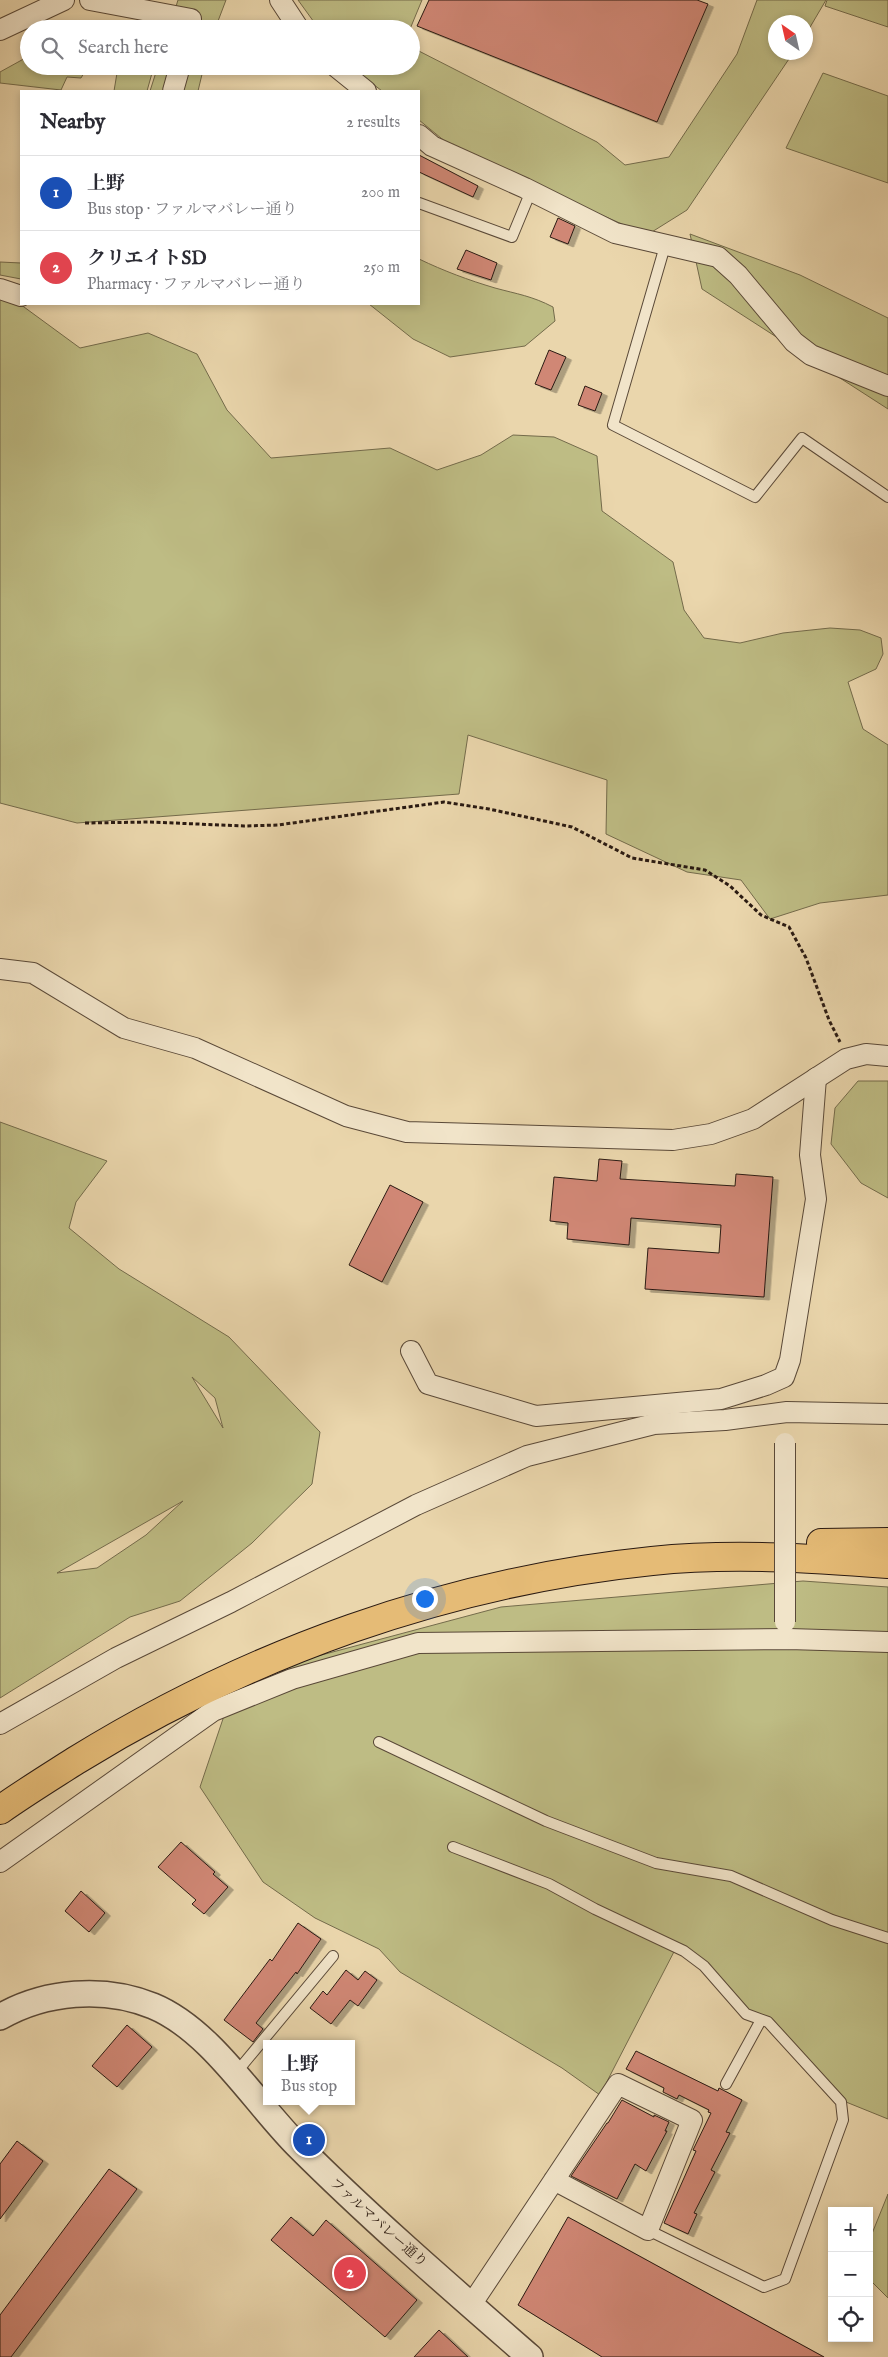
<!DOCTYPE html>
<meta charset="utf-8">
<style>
:root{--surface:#fff;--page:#f2f2f3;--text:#2b2b33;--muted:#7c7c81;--line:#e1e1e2;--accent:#8f2418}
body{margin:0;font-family:"IM FELL English","Noto Serif JP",serif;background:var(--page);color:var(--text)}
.controls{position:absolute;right:15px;bottom:15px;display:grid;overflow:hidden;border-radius:0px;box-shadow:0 2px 8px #0003}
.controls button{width:45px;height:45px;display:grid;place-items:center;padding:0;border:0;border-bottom:1px solid var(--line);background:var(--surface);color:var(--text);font:25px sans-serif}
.compass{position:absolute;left:768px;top:15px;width:45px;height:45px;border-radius:50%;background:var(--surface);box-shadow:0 2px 8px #0003;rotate:326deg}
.you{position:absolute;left:424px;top:1598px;width:18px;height:18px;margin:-12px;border:4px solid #fff;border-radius:50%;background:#1a73e8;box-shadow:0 0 0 8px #1a73e833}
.badge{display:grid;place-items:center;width:32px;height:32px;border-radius:50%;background:var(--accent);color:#fff;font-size:16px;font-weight:700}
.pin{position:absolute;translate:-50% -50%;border:2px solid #fff;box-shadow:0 1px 5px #0006}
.popup{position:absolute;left:263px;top:2040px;width:92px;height:65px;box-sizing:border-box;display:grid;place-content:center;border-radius:0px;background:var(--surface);filter:drop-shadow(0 1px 4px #0005);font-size:16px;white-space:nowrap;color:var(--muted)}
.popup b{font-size:19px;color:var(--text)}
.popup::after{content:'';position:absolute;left:50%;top:100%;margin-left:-10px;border:10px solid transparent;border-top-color:var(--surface)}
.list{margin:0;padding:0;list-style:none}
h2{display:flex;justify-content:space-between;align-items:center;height:65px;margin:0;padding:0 20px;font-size:21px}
h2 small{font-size:16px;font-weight:400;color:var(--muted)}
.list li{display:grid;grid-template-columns:32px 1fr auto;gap:15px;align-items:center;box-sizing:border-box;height:75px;padding:0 20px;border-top:1px solid var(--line)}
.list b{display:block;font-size:19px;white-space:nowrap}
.list p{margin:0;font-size:16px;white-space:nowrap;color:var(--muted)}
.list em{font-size:16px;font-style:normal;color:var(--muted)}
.icon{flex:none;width:28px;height:28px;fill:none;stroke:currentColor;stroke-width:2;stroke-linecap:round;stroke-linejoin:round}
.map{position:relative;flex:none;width:888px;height:2357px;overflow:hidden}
.search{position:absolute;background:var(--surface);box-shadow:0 2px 8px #0003;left:20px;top:20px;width:400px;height:55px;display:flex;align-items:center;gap:12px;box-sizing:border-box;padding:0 18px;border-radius:28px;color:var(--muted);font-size:19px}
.panel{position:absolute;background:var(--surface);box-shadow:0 2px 8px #0003;left:20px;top:90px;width:400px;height:215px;border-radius:0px}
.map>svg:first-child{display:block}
.green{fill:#bebc84;stroke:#746b4b;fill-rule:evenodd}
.building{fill:#d08775;stroke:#2a1a12;filter:url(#shadow)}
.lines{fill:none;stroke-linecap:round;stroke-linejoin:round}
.service-casing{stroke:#5a4938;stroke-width:12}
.minor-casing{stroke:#5a4938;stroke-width:22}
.tertiary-casing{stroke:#5a4938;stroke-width:28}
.motorway-casing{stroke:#2a1a12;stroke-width:30}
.path{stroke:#2a1a12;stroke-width:3;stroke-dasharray:4 2.5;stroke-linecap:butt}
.service{stroke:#f1e4c9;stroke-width:10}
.minor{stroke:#f1e4c9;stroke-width:20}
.tertiary{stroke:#f1e4c9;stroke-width:25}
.motorway{stroke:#e5bb76;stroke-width:28}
.minor-bridge-casing{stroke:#5a4938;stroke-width:22;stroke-linecap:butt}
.minor-bridge{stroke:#f1e4c9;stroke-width:20}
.labels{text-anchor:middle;stroke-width:4;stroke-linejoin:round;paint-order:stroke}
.street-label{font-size:14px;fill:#2a1a12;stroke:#f1e4c9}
</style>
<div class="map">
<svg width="888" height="2357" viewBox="0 0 888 2357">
<defs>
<filter id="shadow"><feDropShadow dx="5.5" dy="3" stdDeviation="0" flood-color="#0004"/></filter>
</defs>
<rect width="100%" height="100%" fill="#ead6ac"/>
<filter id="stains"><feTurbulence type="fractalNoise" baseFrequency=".004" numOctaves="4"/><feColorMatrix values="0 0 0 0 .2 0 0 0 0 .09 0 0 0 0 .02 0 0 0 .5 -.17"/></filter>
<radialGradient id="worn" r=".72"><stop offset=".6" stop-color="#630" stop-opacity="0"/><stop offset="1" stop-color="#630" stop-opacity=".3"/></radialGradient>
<g class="green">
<path d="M178,0H226L215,29H169Z"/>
<path d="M298,0H422L410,29H319Z"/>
<path d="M757,0H826L806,34V22H776V52L793,53L687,210L647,235L458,152L419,120V91H382L350,66H411V47L597,142L625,165L669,157L737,54Z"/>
<path d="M827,0H888V27L825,6Z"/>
<path d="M91,21L124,29H78Z"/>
<path d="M29,56V66H88L81,78L67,77L61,90L0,83V72Z"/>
<path d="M111,66H154L147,91H114L117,73Z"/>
<path d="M158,66H204L198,91H150Z"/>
<path d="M823,73L888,96V183L786,148Z"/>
<path d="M690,234L800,275L888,318V409L702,289Z"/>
<path d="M419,259C444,271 468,280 495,288C517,294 532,296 553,307L555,321L525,346L450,357L413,339L369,304H419Z"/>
<path d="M0,262L21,263V279L0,275Z"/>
<path d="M0,293L9,296L80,348L148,333L197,354L227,410L271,458L390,448L437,470L481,455L513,435L554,437L597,456L602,511L673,562L684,610L704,638L740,643L783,633L830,628L860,630L881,638L883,654L876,669L848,682L863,729L888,745V895L820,903L770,919L741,880L687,872L606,834L607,780L468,735L459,794L77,823L0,803Z"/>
<path d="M858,1081H888V1198L861,1183L831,1144L835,1108Z"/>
<path d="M0,1122L107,1161L76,1202L69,1228L119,1269L229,1337L320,1432L312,1484L252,1543L180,1601L130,1617L0,1698ZM192,1377L215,1398L223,1428ZM183,1501L146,1535L97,1568L57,1573Z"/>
<path d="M803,1581L888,1587V2119L846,2102L791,2048L730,1996L678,1944L600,2095L562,2068L400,1972L379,1949L315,1918L263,1882L200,1787L228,1704L299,1661L501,1607Z"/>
<path d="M888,2194V2298L869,2279V2241Z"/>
</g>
<g class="building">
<path d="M429,0H697L708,4L657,122L417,26Z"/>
<path d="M419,155L478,186L473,197L419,172Z"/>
<path d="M558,218L575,226L568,244L550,237Z"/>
<path d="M466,250L497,263L491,280L457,269Z"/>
<path d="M549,350L566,357L551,390L535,384Z"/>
<path d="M585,386L602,393L595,411L578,405Z"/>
<path d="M599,1159L622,1161L620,1179L735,1186L736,1174L773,1177L764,1297L645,1289L648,1248L719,1253L721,1225L631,1218L629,1245L567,1239L568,1223L550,1221L554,1177L597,1181Z"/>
<path d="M390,1185L423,1202L382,1282L349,1265Z"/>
<path d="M181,1842L215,1872L213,1874L228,1887L204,1914L192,1904L196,1900L158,1867Z"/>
<path d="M81,1891L105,1913L89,1932L65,1911Z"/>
<path d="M298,1923L321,1939L297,1974L296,1972L256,2023L263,2029L253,2042L224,2020L270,1959L272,1961Z"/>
<path d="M346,1970L358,1980L365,1971L377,1980L358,2006L350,2000L331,2024L310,2008L323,1991L327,1995Z"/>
<path d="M127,2025L152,2047L117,2087L92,2066Z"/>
<path d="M636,2051L718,2091L719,2088L742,2100L726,2132L730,2133L711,2170L715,2172L694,2213L697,2214L688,2234L664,2223L696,2151L693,2150L711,2113L708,2112L709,2110L679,2095L677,2099L663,2092L664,2088L626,2069Z"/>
<path d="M622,2100L654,2117V2115L669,2122L665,2131H667L646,2171L635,2164L617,2199L571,2176L607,2123H608Z"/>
<path d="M17,2141L43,2161L0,2219V2164Z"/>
<path d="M109,2169L137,2189L11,2357H0V2315Z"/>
<path d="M291,2217L313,2236L326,2220L417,2300L385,2337L271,2240Z"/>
<path d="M568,2217L824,2357H602L518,2305Z"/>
<path d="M439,2330L468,2357H414Z"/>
</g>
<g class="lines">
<g class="service-casing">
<g id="service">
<path d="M419,203L512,237L531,191"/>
<path d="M665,246L613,425L755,497L802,438L888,497"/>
<path d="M379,1742L546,1821L656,1863L731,1876L832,1920L888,1938"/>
<path d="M453,1847L549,1884L595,1909L684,1951L704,1966L746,2014L768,2022L841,2102L843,2120L785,2279L764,2287L648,2230"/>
<path d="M235,2074L333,1956"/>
<path d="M726,2084L761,2020"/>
</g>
</g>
<g class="minor-casing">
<g id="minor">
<path d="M90,0L191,19"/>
<path d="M280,0L299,29"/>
<path d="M0,30L64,0"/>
<path d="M335,66L366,91"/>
<path d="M173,91L180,66"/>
<path d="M419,135L432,146L525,188L615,233L718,257L738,275L794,342L811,355L888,386"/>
<path d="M0,289L21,296"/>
<path d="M0,969L33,973L124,1028L195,1048L346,1116L407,1132L673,1140L711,1134L753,1119L846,1059L866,1054L888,1056"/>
<path d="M411,1351L428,1384L536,1416L721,1399L766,1385L784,1377L790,1360L816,1199L810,1155L816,1078"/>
<path d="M0,1724L116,1658L231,1602L416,1505L527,1456L654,1424L725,1420L787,1412L888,1414"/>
<path d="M0,1862L213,1711L292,1679L418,1643L789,1639L888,1642"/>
<path d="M471,2305L618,2084L692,2120L648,2230L554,2180"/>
</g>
</g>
<g class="tertiary-casing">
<path id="tertiary" d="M0,2017C45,1991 104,1986 153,2006C211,2030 254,2102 298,2146C372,2220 451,2288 530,2357"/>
</g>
<g class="motorway-casing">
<g id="motorway">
<path d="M821,1543L888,1542"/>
<path d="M0,1810C24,1793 50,1777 75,1761C250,1653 446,1582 652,1561C730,1553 810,1558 888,1564"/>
</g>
</g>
<path class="path" d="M85,823L150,822L244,826L278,825L444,802L489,809L572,827L632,858L705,870L730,886L761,915L789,927L806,958L829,1020L840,1042"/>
<use href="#service" class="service"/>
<use href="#minor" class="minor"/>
<use href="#tertiary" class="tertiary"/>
<use href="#motorway" class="motorway"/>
<g class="minor-bridge-casing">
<path id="minor-bridge" d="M785,1622V1443"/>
</g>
<use href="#minor-bridge" class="minor-bridge"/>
</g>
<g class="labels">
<g class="street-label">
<text transform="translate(379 2222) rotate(42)" y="5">ファルマバレー通り</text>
</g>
</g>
<rect width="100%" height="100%" filter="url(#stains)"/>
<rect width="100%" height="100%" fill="url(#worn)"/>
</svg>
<div class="controls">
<button>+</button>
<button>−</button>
<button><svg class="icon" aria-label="locate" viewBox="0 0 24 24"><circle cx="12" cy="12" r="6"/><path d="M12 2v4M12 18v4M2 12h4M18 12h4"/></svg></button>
</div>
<svg class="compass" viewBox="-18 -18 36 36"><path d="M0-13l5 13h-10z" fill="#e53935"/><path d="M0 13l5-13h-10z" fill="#7c7c81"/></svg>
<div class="you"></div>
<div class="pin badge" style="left:309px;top:2140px;background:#1a4fb4">1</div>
<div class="popup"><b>上野</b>Bus stop</div>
<div class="pin badge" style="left:350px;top:2273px;background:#e0444e">2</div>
<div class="search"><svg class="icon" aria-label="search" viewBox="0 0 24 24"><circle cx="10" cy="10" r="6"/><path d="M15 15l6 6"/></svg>Search here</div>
<section class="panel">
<h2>Nearby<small>2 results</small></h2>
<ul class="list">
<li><span class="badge" style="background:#1a4fb4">1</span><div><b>上野</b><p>Bus stop · ファルマバレー通り</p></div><em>200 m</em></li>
<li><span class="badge" style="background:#e0444e">2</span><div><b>クリエイトSD</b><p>Pharmacy · ファルマバレー通り</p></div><em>250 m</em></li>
</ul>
</section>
</div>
